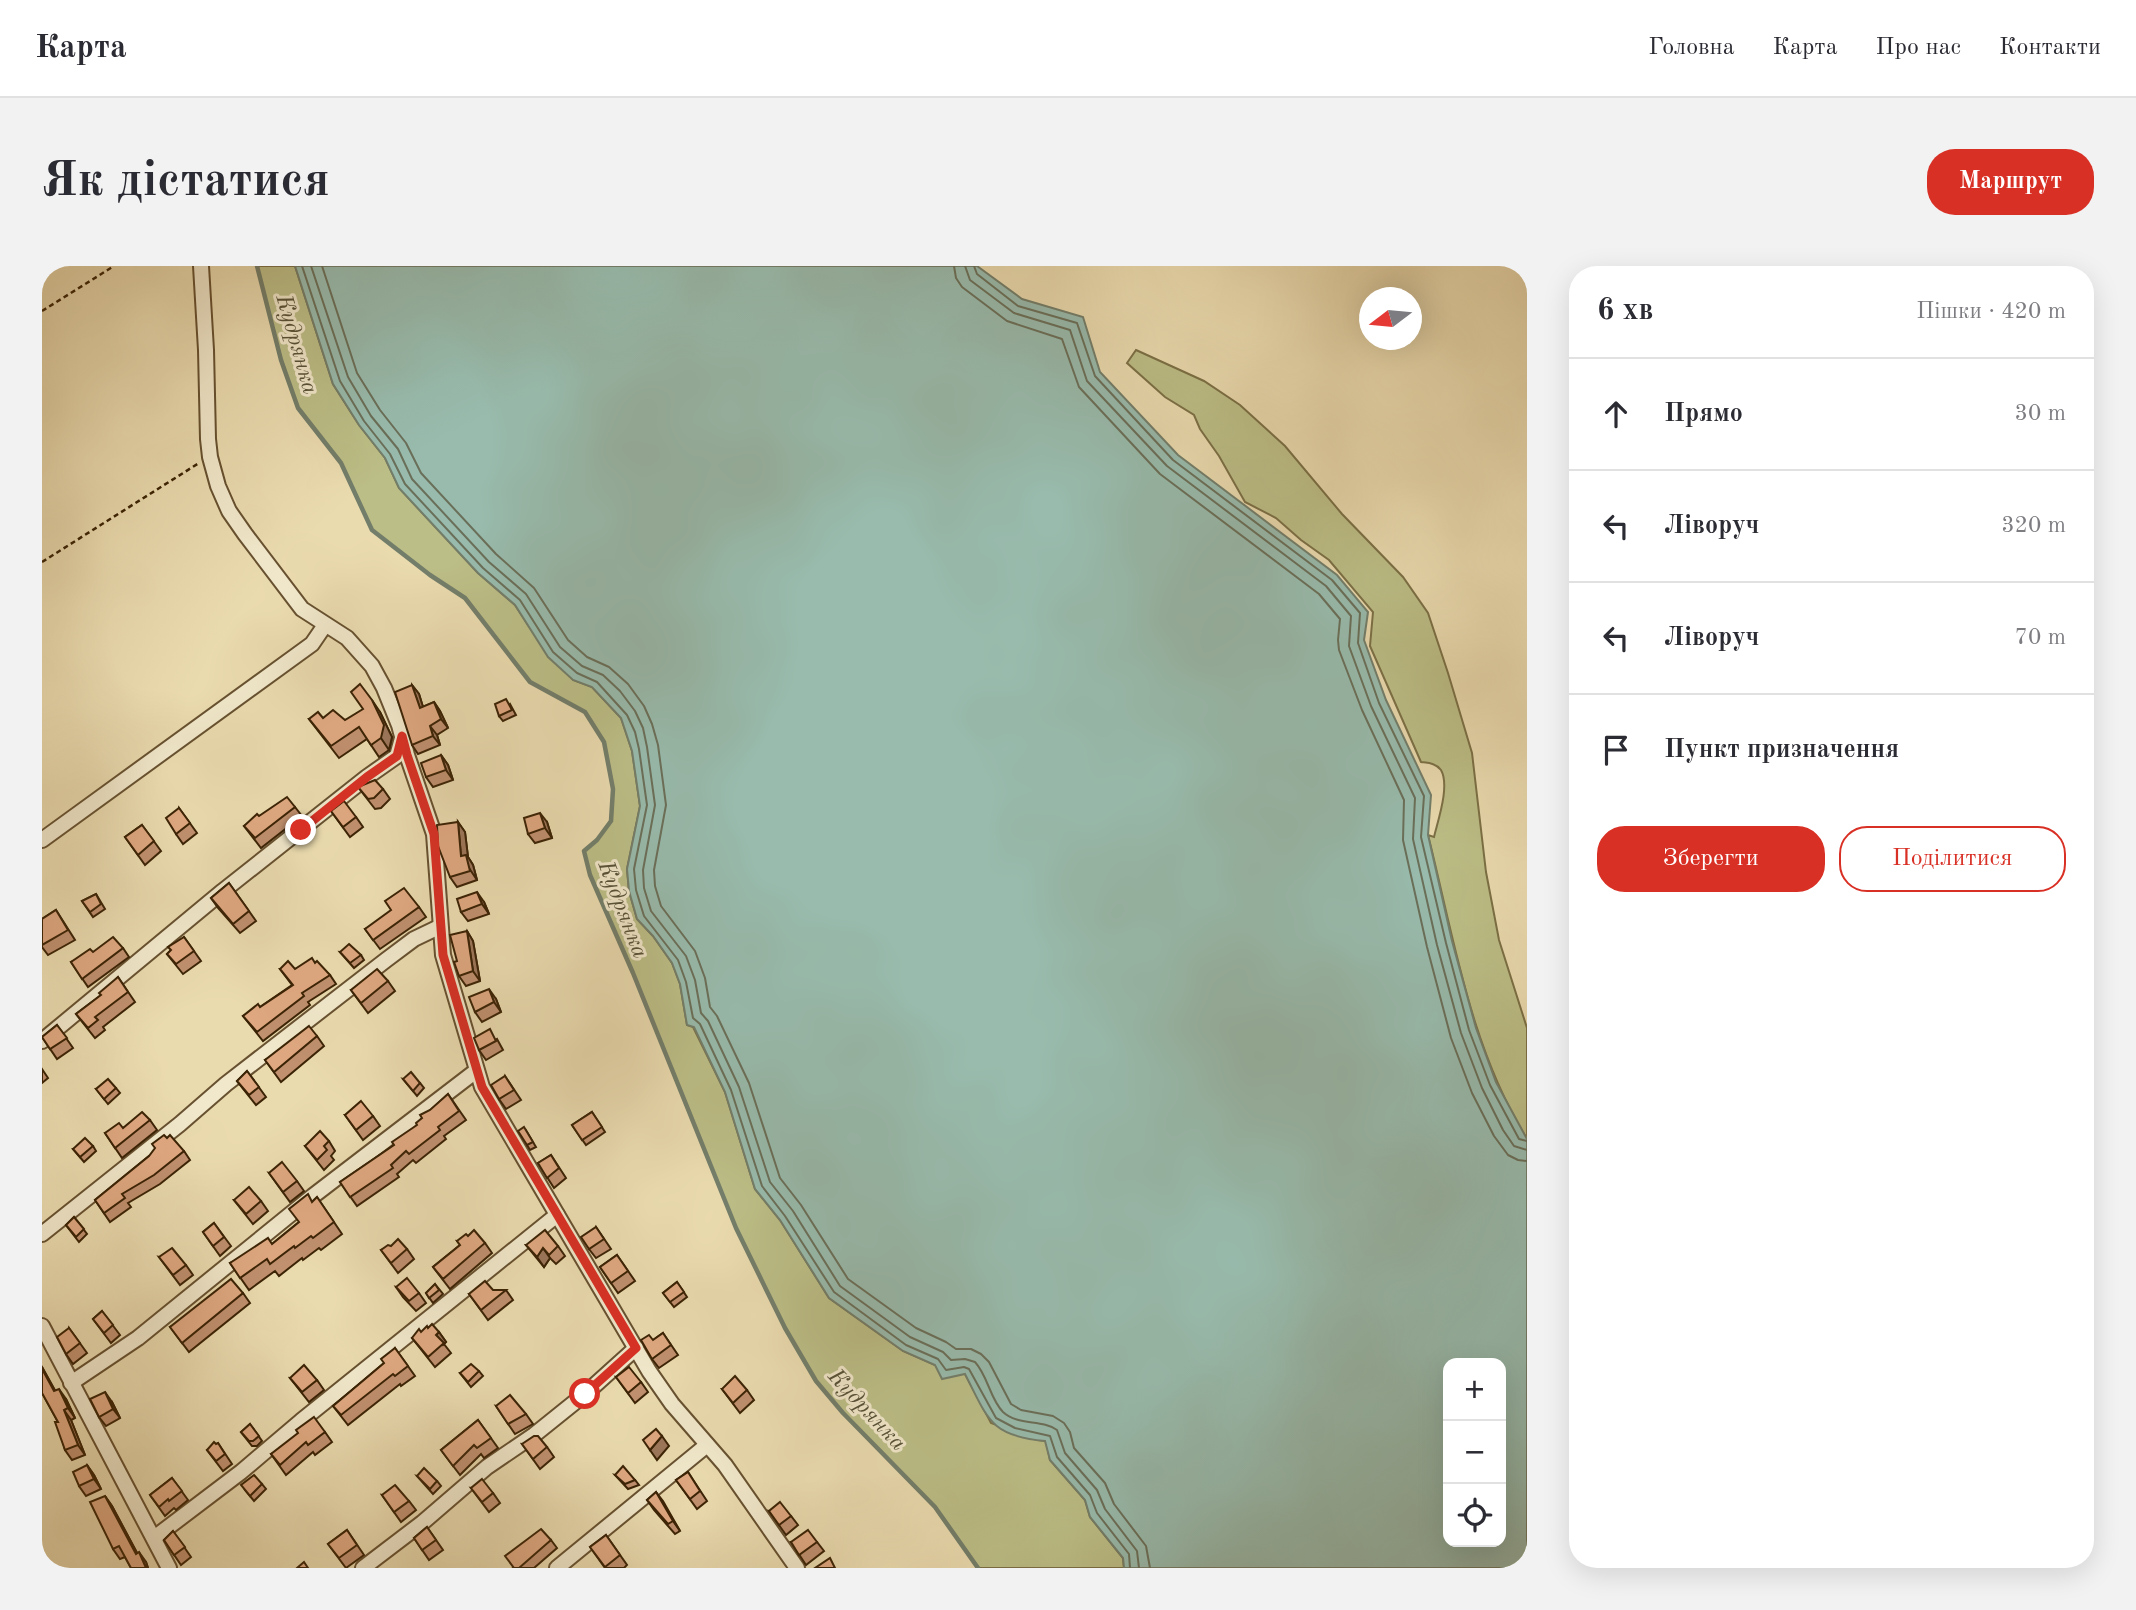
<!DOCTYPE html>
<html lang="uk">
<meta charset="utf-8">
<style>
:root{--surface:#fff;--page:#f2f2f3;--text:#2b2b33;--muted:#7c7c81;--line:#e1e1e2;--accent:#d93025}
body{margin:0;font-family:"Old Standard TT",serif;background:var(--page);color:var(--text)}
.controls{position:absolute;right:21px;bottom:21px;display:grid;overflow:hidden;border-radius:14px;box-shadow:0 7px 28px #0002}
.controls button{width:63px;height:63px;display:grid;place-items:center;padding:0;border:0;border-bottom:2px solid var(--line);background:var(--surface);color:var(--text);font:35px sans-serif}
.compass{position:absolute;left:1317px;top:21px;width:63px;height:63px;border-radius:50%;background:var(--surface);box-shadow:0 7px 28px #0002;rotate:254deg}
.stop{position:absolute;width:21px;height:21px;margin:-16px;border:5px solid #d93025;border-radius:50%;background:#fff}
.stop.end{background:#d93025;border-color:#fff;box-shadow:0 2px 7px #0008}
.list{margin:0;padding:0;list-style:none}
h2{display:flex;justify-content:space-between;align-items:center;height:91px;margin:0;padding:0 28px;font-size:30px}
h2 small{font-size:23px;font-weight:400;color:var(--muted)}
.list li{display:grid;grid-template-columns:46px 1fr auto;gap:21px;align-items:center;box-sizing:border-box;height:112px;padding:0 28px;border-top:2px solid var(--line)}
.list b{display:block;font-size:26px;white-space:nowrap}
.list em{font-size:23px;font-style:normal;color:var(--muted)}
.actions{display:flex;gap:14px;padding:21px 28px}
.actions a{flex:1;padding:16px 0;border:2px solid var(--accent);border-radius:28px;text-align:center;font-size:24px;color:var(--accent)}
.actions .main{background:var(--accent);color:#fff}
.icon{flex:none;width:38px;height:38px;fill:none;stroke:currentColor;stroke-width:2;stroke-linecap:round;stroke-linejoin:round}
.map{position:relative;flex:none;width:1485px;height:1302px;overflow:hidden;border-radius:28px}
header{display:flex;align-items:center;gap:42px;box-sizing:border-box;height:98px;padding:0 35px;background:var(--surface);border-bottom:2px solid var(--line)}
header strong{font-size:33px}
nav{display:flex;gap:38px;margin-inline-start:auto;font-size:24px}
.intro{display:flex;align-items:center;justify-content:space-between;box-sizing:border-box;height:168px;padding:0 42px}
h1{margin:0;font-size:49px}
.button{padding:18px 32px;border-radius:28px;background:var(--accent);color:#fff;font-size:24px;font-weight:700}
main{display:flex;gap:42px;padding:0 42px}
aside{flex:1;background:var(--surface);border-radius:28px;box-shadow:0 7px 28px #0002}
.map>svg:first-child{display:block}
.green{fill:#bcbe87;stroke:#7c7046;stroke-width:2}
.water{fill:#98bbad;stroke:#737e6a;stroke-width:2;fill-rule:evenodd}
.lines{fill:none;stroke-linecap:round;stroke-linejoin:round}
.shore{stroke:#6a6f59;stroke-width:2}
.stream{stroke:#737e6a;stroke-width:4.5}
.street-casing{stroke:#675130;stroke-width:18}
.path{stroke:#3b2305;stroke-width:2.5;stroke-dasharray:5 3.5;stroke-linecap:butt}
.street{stroke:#f1e8cb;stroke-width:14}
.wall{fill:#c0906f;stroke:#3b2305;stroke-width:2}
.shaded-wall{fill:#9c765a;stroke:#3b2305;stroke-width:2}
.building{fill:#dfa881;stroke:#3b2305;stroke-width:2}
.route{stroke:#d93025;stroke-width:9}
.labels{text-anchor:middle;stroke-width:6;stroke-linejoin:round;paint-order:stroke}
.water-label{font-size:23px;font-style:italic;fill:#575137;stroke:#f1e8cb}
</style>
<header>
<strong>Карта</strong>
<nav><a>Головна</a><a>Карта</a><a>Про нас</a><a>Контакти</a></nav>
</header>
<div class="intro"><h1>Як дістатися</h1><a class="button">Маршрут</a></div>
<main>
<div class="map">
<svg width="1485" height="1302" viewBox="0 0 1485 1302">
<rect width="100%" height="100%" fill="#eadbaf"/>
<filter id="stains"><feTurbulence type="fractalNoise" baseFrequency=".00286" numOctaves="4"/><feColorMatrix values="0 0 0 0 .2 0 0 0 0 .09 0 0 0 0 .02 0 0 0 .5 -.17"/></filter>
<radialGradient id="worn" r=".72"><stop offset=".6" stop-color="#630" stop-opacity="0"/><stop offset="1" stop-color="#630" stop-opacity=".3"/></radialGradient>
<g class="green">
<path d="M215,0H253L291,118L317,159L343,192L357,222L436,307L473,339L488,362L531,414L550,421L579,452L590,485L598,540L585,603L587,625L595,653L611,670L630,697L638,718L645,759L651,761L683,826L713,923L738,954L787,1032L861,1085L893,1099L923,1108L949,1157L995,1174L1004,1175L1008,1194L1043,1234L1048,1251L1081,1292L1082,1302H936L893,1241L801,1147L774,1115L743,1062L694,962L591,707L548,609L542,585L555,574L569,554L571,523L562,475L543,446L488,416L423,332L388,309L330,264L299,197L256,142L239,94Z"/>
<path d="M1094,84L1162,115L1198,139L1243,180L1300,248L1361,311L1386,347L1406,407L1430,487L1444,606L1457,674L1485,762V873C1428,781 1412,672 1386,569L1392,571C1396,554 1408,520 1399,504C1394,497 1386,497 1379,496L1328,380L1331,346L1287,294L1259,274L1234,252L1203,236L1177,190L1158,163L1152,149L1123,131L1085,97Z"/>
</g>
<path class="water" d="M253,0H935L980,33L1041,51L1058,106L1136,189L1295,309L1326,346L1322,374L1344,434L1389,529L1386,569L1410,675L1434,762L1454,816L1485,873V1302H1082L1081,1292L1048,1251L1043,1234L1008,1194L1003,1175C948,1170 946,1153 923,1108L900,1113L893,1099L861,1085L787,1032L738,954L713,923L683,826L652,761L645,759L638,718L630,697L611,670L595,653L587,625L585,603L598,540L590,485L579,452L550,421L531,414L506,391L473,339L436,307L357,222L343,192L317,159L291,118ZM1406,1097H1459V1276H1406Z"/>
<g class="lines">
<g class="shore">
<path d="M260,0L298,115L322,155L348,188L363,218L441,302L478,334L511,386L535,407L555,416L585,449L593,466L597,483L605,539L592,603L594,624L602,650L636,694L644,716L651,752L658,758L689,824L720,920L743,950L792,1026L864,1079L896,1093L904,1104L922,1101L927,1103L954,1152L973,1162L1008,1170L1015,1191L1048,1229L1055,1247L1087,1288L1088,1302"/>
<path d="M269,0L306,111L329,150L356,183L370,213L447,296L484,328L518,381L540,400L561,409L578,425L593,445L601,462L605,481L613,539L601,604L602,622L609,645L644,690L653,714L659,747L666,755L697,821L728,916L751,945L798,1020L868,1071L901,1086L909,1094L923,1093L933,1096C946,1110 948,1133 961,1146C976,1160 1000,1153 1015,1164L1023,1187L1055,1224L1063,1243L1095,1285L1097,1302"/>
<path d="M280,0L315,107L338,144L364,177L379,207L454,288L492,322L526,374L545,391L567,401L586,418L602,440L610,458L616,479L624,539L612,604L613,620L619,640L653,685L663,712L668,741L675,750L707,817L738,912L759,939L806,1013L874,1062L904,1076L914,1083H929L939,1088L947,1096L969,1138L979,1144L1011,1150L1022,1157L1028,1166L1032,1182L1063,1217L1072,1238L1104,1280L1108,1302"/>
<path d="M912,0L914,12L920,21L965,55L1020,73L1037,121L1118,208L1277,328L1298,353L1296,374L1297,384L1320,444L1362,534L1361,574L1385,681L1409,772L1430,827L1452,870L1466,889L1476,894L1485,895"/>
<path d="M923,0L928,14L972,47L1028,64L1045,115L1125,200L1284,320L1309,350L1307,380L1329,440L1373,532L1371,573L1395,679L1419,767L1440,822L1461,864L1472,880L1485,884"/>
<path d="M932,0L935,8L976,40L1035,57L1053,110L1131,194L1290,314L1318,347L1316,377L1337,437L1382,530L1379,571L1404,677L1427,764L1448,819L1477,873L1485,875"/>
</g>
<path class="stream" d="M215,0L239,94L256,142L299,197L330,264L388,309L423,332L488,416L543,446L562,476L571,523L569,555L555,574L542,585L548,609L591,707L694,962L743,1062L774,1115L801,1147L893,1241L936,1302"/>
<g class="street-casing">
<g id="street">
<path d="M159,0L164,84L166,173L168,191L176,220L187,245L203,268L260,343L305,372L330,400L342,422L357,459L365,489L392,568L401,689L440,821L607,1105L630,1138L683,1199L755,1302"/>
<path d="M0,574L270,378L283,359"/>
<path d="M0,775L181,625L325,511L355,490L360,472"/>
<path d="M0,968L138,858L184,818L344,694L372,673L397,661"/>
<path d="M0,1060L127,1302"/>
<path d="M29,1117L96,1072L271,930L434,805"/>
<path d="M112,1272L199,1206L259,1155L515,949"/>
<path d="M321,1302L380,1257L445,1201L492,1169L543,1128L594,1082"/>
<path d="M515,1302L665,1179"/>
</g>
</g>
<g class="path">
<path d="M0,45L72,0"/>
<path d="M0,296L157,197"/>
</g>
<use href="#street" class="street"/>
</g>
<g class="wall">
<path d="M370,419L377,428L381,441L392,436L398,445L406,462L395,469L398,479L376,488L370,479Z"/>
<path d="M468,438L474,449L461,455L457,450Z"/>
<path d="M338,446L350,471L347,484L337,491L325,473L297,492L267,453L281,452L303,454Z"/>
<path d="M399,489L406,499L411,514L391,521L384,511Z"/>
<path d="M316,521L341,523L348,533L339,542L333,543Z"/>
<path d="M253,541L260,550L219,582L202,560L217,550Z"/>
<path d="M137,542L155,567L141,578L134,568Z"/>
<path d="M289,545L314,551L321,561L308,571Z"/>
<path d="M416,556L423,566L426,591L431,599L435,614L415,621L408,611Z"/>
<path d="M505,556L510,572L493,577L486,568Z"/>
<path d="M100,559L119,585L103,599L83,571Z"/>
<path d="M187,617L214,655L198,667L176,642L169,632Z"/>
<path d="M54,628L63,643L51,651L40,635Z"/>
<path d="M442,636L447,648L426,655L419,646Z"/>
<path d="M377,641L384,651L338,683L323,663Z"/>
<path d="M14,644L33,674L6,689L0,681V653Z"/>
<path d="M425,665L431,675L438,715L424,720L417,710L415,695Z"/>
<path d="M142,671L159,695L141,708L125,688Z"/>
<path d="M81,682L87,691L46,721L29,696L51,686Z"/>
<path d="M298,686L319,689L322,694L312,702Z"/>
<path d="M273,696L288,709L294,718L266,736L268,739L221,775L201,750L218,741L250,719L238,703H253Z"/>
<path d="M76,711L93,736L61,761L63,764L53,772L34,748L59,729Z"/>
<path d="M346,715L353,725L326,747L309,724Z"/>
<path d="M454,733L459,746L440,756L433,746Z"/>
<path d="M15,759L31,782L15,793L0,771Z"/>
<path d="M275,770L282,780L239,816L223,794Z"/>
<path d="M455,773L461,784L444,794L437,784Z"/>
<path d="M0,803L6,812L0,817Z"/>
<path d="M205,805L224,831L214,839L195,815Z"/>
<path d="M463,810L479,834L464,843L457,833Z"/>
<path d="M361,813L378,817L382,822L375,830Z"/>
<path d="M74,822L78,827L66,838L54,823Z"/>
<path d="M406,828L424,854L402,870L404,873L374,897L371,894L355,908L357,911L315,940L298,916L352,879L375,859L380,852Z"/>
<path d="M550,846L563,866L544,879L530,859Z"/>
<path d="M303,849L331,850L338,860L321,874Z"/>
<path d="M108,854L115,864L80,892L63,867Z"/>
<path d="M485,866L494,881L488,884L485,879Z"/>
<path d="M287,875L293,885L289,890L292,894L282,904L263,880Z"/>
<path d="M51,880L54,885L42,896L31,883Z"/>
<path d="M142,885L148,894L118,918L86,937L89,941L68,956L53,934L107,890Z"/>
<path d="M509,889L524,912L512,922L496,897Z"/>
<path d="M227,907L255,915L262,925L248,936Z"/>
<path d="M275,931L300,968L279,984L277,982L261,994L260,992L237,1010L233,1005L207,1024L188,997L230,978L257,956L271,935Z"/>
<path d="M192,934L219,935L226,945L211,958Z"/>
<path d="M32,951L45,968L37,976L24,959Z"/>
<path d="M172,957L189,980L178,990L161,966Z"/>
<path d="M554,961L569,983L554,992L547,983Z"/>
<path d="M415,975L443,977L450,987L408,1023L391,1001L418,979Z"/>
<path d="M484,979L516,980L523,990L514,998L508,992L502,1001Z"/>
<path d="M349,980L365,983L372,993L356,1007L339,984Z"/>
<path d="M575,989L593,1015L576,1027L558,1001Z"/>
<path d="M117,991L144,999L151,1009L138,1019Z"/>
<path d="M635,1016L645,1031L632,1041L621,1027Z"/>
<path d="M393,1018L401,1028L391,1037L384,1027Z"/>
<path d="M354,1021L377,1027L384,1037L374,1045L361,1031Z"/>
<path d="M451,1024H464L471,1034L446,1054L427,1028Z"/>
<path d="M201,1027L208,1037L147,1086L128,1061Z"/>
<path d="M60,1045L78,1069L69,1077L51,1053Z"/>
<path d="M27,1062L45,1087L31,1098L24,1088Z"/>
<path d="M386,1062L397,1066L404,1076L402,1078L409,1087L393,1101L370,1072Z"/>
<path d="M621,1067L636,1089L617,1102L610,1093L611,1074Z"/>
<path d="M353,1082L373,1110L359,1120L358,1118L306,1159L291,1140L342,1097Z"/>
<path d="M0,1101L13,1125L24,1133L33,1152L29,1154L43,1189L30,1194L23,1184L16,1156L0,1127Z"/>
<path d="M437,1105L441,1110L429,1121L418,1107Z"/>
<path d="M574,1111L599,1116L606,1126L593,1137Z"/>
<path d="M248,1112L275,1114L282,1124L267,1136Z"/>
<path d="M680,1123L705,1124L712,1134L698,1147Z"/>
<path d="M70,1136L78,1152L64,1160L57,1151Z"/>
<path d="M454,1140L484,1148L491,1158L473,1168Z"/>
<path d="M436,1154L456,1182L442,1192L439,1188L418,1209L399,1184Z"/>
<path d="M208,1158L220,1175L215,1180H210L199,1166Z"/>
<path d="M283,1166L290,1176L273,1189L271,1186L244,1209L229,1188Z"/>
<path d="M176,1177L190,1198L181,1205L165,1184Z"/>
<path d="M480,1178L505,1181L512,1191L498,1203Z"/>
<path d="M45,1199L52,1209L59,1223L44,1230L37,1220Z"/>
<path d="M646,1206L665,1235L655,1243L634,1214Z"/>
<path d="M573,1209L593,1214L597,1219L586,1223Z"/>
<path d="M375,1210L395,1215L399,1220L391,1228Z"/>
<path d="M130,1212L146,1234L134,1244L132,1242L123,1250L108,1229Z"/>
<path d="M220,1218L224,1223L212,1235L203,1224Z"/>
<path d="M429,1222L451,1227L458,1237L447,1246Z"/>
<path d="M614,1226L638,1265L633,1268L612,1244L605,1234Z"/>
<path d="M340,1229L367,1235L374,1244L359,1256Z"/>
<path d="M63,1230L70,1240L95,1287L104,1296L106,1302H89L83,1291L78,1293L71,1283Z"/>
<path d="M727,1245L749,1250L756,1259L744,1269Z"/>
<path d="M385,1261L401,1284L387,1294L372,1272Z"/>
<path d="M305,1264L322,1289L304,1302L286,1278Z"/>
<path d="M131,1265L149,1291L139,1299L122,1274Z"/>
<path d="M564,1269L585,1299L582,1302H563L548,1281Z"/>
<path d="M509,1274L515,1282L492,1302H471Z"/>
<path d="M749,1276H775L782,1285L764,1299Z"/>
</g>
<g class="shaded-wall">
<path d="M370,419L377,428L384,451L378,442Z"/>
<path d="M330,434L338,446L350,471L347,484L339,472Z"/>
<path d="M392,436L398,445L406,462L399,453Z"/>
<path d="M388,460L395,469L398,479L391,470Z"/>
<path d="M399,489L406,499L411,514L404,504Z"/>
<path d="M498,547L505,556L510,572L503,562Z"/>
<path d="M416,556L423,566L426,591L431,599L435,614L419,590Z"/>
<path d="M435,626L442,636L447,648L440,638Z"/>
<path d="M425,665L431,675L438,715L431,705Z"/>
<path d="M447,723L454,733L459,746L452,736Z"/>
<path d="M501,982L508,992L502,1001L495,991Z"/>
<path d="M397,1066L404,1076L401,1079L394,1069Z"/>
<path d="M0,1101L19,1135L12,1125L0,1103Z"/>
<path d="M17,1123L24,1133L33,1152L26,1142Z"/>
<path d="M63,1126L70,1136L78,1152L71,1143Z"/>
<path d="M22,1144L29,1154L43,1189L36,1179Z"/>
<path d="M620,1170L627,1180L615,1194L608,1184Z"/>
<path d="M45,1199L52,1209L59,1223L52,1213Z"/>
<path d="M614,1226L621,1235L638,1265L631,1255Z"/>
<path d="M63,1230L70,1240L101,1298L94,1288Z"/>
<path d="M97,1286L104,1296L106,1302H104Z"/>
</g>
<g class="building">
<path d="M318,418L330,434L342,459L339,472L329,479L317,461L289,480L267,453L276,446L281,452L291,444L303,454L321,443L309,426Z"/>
<path d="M370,419L378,442L392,436L399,453L388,460L391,470L370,479L353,426Z"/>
<path d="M464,433L470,444L457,450L453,438Z"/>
<path d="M399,489L404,504L384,511L379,497Z"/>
<path d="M333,514L341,523L332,532L326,533L316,521Z"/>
<path d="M245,531L253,541L213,572L202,560L215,548L217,550Z"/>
<path d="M302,535L314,551L301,561L289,545Z"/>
<path d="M137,542L148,557L134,568L124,552Z"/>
<path d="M498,547L503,562L486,568L482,552Z"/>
<path d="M416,556L419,590L424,589L428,605L408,611L396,580L395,559Z"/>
<path d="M100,559L112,575L96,589L83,571Z"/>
<path d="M187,617L207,645L191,658L169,632Z"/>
<path d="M362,622L377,641L331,674L323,663L349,644L343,635Z"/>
<path d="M435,626L440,638L419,646L415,633Z"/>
<path d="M54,628L59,638L48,646L40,635Z"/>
<path d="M14,644L26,664L0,679V653Z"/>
<path d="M425,665L431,705L417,710L412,696L415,695L408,669Z"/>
<path d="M71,671L81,682L40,713L29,696L48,683L51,686Z"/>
<path d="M142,671L152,685L134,698L125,688L129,684L126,681Z"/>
<path d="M307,678L319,689L308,697L298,686Z"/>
<path d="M270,692L273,697L275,695L288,709L260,727L262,730L215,766L201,750L216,738L218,741L251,719L238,703L246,695L253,703Z"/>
<path d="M335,703L346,715L319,737L309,724Z"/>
<path d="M76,711L86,726L53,751L56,754L46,762L34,748L59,729L57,727Z"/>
<path d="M447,723L452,736L433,746L427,731Z"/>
<path d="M15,759L25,772L8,783L0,771Z"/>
<path d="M267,760L275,770L232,806L223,794Z"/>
<path d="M448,763L454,775L437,784L432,772Z"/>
<path d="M205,805L217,821L207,829L195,815Z"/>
<path d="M369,806L378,817L371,825L361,813Z"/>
<path d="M463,810L472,824L457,833L449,819Z"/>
<path d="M66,813L74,822L62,833L54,823Z"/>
<path d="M406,828L417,845L396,861L398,864L367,888L364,885L349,899L351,902L308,931L298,916L352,879L350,876L375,859L374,857L380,852L378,849L388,844Z"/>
<path d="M319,835L331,850L314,864L303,849Z"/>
<path d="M100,846L108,854L73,882L63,867L77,857L81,862Z"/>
<path d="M550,846L560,861L540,874L530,859Z"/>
<path d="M482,861L491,876L485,879L476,865Z"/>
<path d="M278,865L287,875L282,880L285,884L275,894L263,880Z"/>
<path d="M122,869L125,872L128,869L142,885L112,909L80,928L83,932L62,947L53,934L107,890L113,882L110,878Z"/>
<path d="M43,872L51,880L38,891L31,883Z"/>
<path d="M509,889L517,902L505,912L496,897Z"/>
<path d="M240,896L255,915L241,926L227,907Z"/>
<path d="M207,921L219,935L204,948L192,934Z"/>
<path d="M266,928L270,936L275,931L292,956L271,972L269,970L253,982L252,980L228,998L225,993L198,1012L188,997L226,972L230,978L257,956L247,943Z"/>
<path d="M32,951L42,963L34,971L24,959Z"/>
<path d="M172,957L182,971L171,980L161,966Z"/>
<path d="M554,961L562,973L547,983L539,971Z"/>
<path d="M432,964L443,977L401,1013L391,1001L418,979L415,975L424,968L426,970Z"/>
<path d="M503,964L516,980L507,989L501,982L495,991L484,979Z"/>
<path d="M356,973L365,983L349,997L339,984L346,979L349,980Z"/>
<path d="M130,982L144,999L131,1009L117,991Z"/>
<path d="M575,989L586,1005L569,1017L558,1001Z"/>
<path d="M365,1012L377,1027L367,1035L354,1021Z"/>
<path d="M189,1013L201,1027L140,1077L128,1061Z"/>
<path d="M443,1015L451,1024H464L439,1044L427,1028Z"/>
<path d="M635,1016L642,1026L628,1036L621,1027Z"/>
<path d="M393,1018L397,1024L387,1032L384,1027Z"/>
<path d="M60,1045L71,1059L62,1067L51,1053Z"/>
<path d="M390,1058L397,1066L394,1069L402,1077L386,1091L370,1072L377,1063L379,1066L385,1060L386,1062Z"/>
<path d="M27,1062L38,1077L24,1088L15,1071Z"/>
<path d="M621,1067L629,1079L610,1093L599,1074L607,1069L611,1074Z"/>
<path d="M353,1082L366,1100L353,1110L351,1108L299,1149L291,1140L342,1097L339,1093Z"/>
<path d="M429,1098L437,1105L426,1116L418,1107Z"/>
<path d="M262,1099L275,1114L260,1126L248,1112Z"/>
<path d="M587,1101L599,1116L586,1127L574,1111Z"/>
<path d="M0,1103L12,1125L17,1123L26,1142L22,1144L36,1179L23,1184L13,1156H16L0,1127Z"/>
<path d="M693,1110L705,1124L691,1137L680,1123Z"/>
<path d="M63,1126L71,1143L57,1151L48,1133Z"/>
<path d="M468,1129L484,1148L466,1158L454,1140Z"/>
<path d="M272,1151L283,1166L266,1179L264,1176L238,1199L229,1188L256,1167L254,1164Z"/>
<path d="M436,1154L449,1172L435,1182L432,1179L411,1200L399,1184Z"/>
<path d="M208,1158L217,1170L211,1175H207L199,1166Z"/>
<path d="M614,1163L620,1170L608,1184L601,1174Z"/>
<path d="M492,1170H496L505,1181L491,1193L480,1178Z"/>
<path d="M172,1176L174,1178L176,1177L183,1188L174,1195L165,1184Z"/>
<path d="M45,1199L52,1213L37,1220L31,1206Z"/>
<path d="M581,1200L593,1214L583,1218L573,1209Z"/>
<path d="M382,1202L395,1215L388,1223L375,1210Z"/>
<path d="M646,1206L658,1225L648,1233L634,1214Z"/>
<path d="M212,1209L220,1218L208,1230L199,1219Z"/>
<path d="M130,1212L140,1225L127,1235L126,1233L117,1241L108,1229Z"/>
<path d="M440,1213L451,1227L440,1236L429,1222Z"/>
<path d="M353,1219L367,1235L352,1246L340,1229Z"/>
<path d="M614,1226L631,1255L626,1258L605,1234Z"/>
<path d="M63,1230L94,1288L97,1286L104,1302H89L77,1280L71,1283L48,1236Z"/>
<path d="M738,1236L749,1250L737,1259L727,1245Z"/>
<path d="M385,1261L394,1274L380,1284L372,1272Z"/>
<path d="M499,1263L509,1274L477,1302H472L463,1290Z"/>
<path d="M305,1264L315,1279L297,1292L286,1278Z"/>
<path d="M766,1264L775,1276L757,1289L749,1276Z"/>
<path d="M131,1265L143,1281L132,1289L122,1274Z"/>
<path d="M564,1269L578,1289L563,1301L548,1281Z"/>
<path d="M788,1292L793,1302H773Z"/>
<path d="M262,1296L266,1302H255Z"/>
</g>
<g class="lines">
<path class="route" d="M259,564L325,511L355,490L360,470L365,489L392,568L401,689L440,821L594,1082L543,1128"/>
</g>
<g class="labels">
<g class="water-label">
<text transform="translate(256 78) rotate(74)" y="8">Кудрянка</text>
<text transform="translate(582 643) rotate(69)" y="8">Кудрянка</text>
<text transform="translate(826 1143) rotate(47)" y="8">Кудрянка</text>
</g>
</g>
<rect width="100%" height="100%" filter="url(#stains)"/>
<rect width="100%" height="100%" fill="url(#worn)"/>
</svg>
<div class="controls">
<button>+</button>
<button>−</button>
<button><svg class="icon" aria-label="locate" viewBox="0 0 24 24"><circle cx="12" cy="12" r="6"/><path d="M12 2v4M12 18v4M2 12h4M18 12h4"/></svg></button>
</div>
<svg class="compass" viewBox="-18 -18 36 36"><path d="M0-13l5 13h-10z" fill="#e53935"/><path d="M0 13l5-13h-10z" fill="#7c7c81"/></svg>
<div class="stop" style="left:543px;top:1128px"></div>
<div class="stop end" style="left:259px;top:564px"></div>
</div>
<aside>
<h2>6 хв<small>Пішки · 420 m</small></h2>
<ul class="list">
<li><svg class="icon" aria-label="ahead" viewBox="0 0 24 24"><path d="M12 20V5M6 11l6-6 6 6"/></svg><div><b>Прямо</b></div><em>30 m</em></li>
<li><svg class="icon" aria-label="left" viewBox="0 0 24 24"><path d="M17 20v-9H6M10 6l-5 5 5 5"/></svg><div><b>Ліворуч</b></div><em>320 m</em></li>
<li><svg class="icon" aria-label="left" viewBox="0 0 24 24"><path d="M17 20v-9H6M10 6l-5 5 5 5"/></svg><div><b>Ліворуч</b></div><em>70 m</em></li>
<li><svg class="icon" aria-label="arrive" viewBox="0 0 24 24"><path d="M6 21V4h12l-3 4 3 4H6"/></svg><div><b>Пункт призначення</b></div></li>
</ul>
<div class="actions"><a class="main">Зберегти</a><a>Поділитися</a></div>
</aside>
</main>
